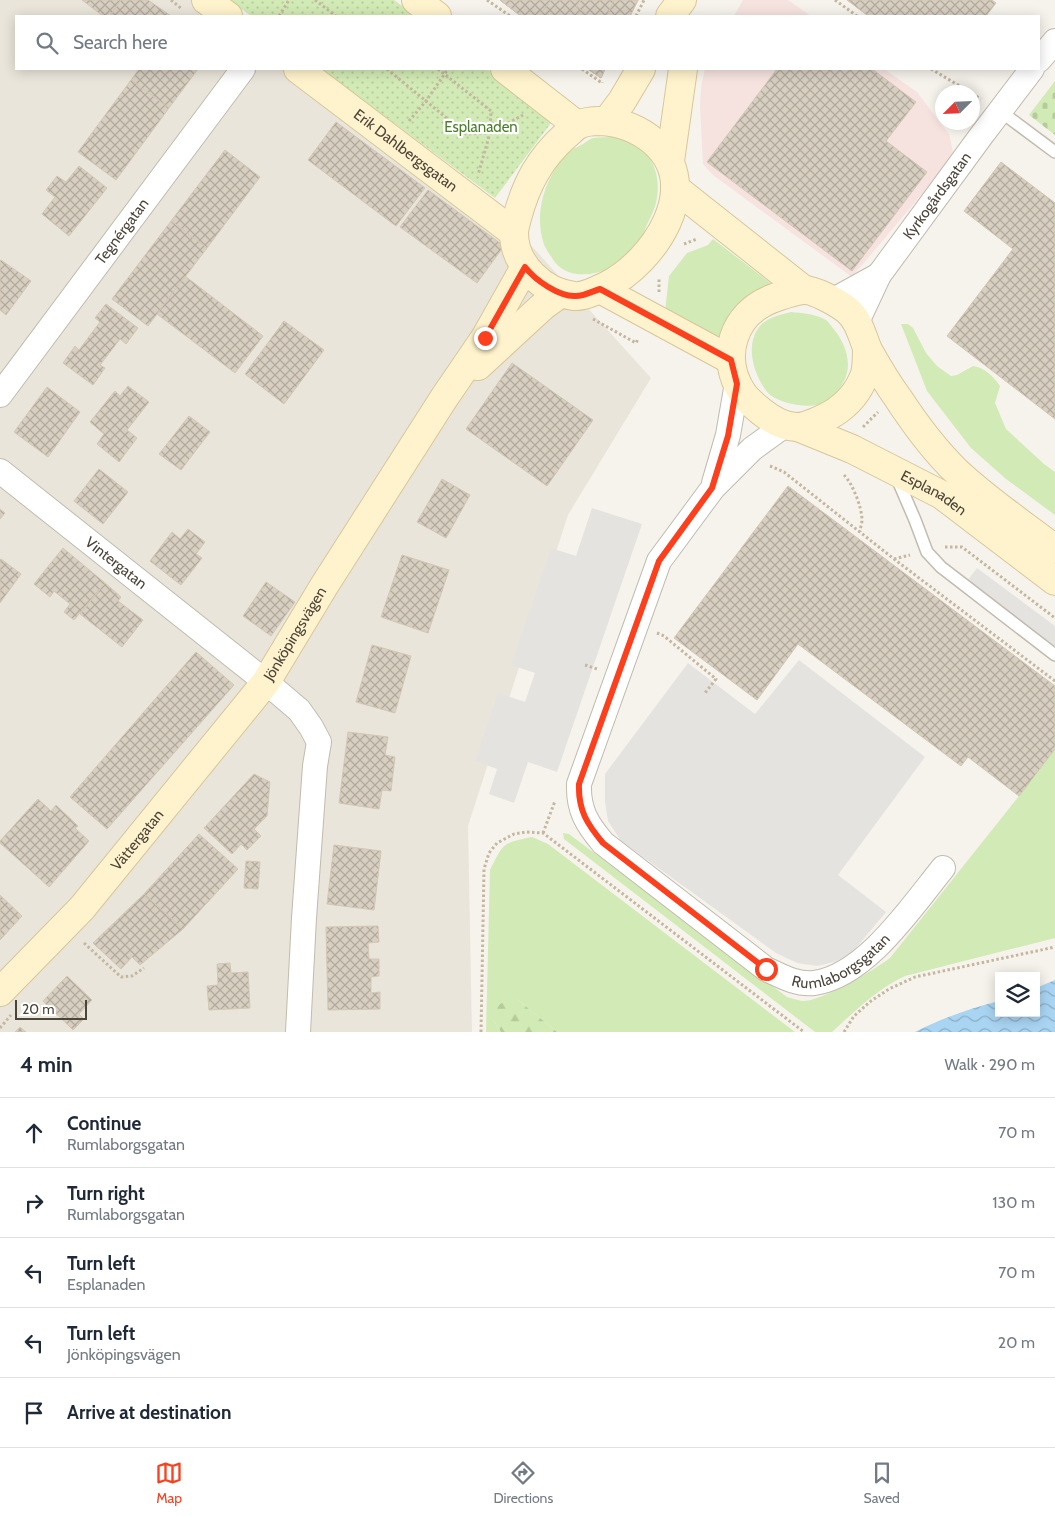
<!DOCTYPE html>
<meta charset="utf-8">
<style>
:root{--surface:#fff;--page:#f6f6f7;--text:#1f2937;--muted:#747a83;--line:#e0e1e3;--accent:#fc3f1d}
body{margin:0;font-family:Cabin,sans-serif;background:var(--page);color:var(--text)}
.controls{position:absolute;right:15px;bottom:15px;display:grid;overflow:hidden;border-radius:0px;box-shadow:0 2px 12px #0003}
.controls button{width:45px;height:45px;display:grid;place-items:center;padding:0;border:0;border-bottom:1px solid var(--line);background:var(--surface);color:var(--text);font:25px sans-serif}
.compass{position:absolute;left:935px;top:85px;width:45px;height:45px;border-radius:50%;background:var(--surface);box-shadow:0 2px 12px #0003;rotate:246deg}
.scale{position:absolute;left:15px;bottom:12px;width:72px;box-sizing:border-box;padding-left:5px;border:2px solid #4b4439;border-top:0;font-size:14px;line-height:18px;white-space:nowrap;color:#4b4439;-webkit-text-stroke:4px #fff;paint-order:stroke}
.stop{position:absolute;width:15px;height:15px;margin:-11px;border:4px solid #fc3f1d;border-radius:50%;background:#fff}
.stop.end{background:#fc3f1d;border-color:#fff;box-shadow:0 1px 5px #0008}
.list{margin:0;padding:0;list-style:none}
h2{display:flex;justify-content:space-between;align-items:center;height:65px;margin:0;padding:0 20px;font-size:21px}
h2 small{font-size:16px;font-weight:400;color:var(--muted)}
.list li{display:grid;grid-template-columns:32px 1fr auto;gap:15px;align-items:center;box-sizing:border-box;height:70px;padding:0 20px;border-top:1px solid var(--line)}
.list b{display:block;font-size:19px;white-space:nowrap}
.list p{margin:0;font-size:16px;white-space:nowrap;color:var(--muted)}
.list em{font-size:16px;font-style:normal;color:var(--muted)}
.icon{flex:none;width:28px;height:28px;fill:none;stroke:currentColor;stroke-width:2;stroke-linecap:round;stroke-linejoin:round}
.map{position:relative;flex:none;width:1055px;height:1032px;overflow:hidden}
.search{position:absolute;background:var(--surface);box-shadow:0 2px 12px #0003;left:15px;right:15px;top:15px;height:55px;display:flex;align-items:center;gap:12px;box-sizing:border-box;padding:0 18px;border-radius:0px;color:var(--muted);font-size:19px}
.sheet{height:415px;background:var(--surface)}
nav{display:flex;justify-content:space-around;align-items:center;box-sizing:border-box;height:70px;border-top:1px solid var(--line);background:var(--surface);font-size:14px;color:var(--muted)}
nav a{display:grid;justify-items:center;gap:2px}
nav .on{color:var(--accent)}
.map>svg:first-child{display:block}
.residential{fill:#eae5da}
.medical{fill:#f6e3e0}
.grass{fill:#d2eab5}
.forest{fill:url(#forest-firs)}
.cemetery{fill:url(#cemetery-stones)}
.park{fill:url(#park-dots)}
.parking{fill:#e5e3e0}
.water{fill:url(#water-waves)}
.building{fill:url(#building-cross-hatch);stroke:#d3c7b4}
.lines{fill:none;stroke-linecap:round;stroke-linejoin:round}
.lane-casing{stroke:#c2bbae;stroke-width:14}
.street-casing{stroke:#c2bbae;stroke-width:26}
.secondary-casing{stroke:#d6c79b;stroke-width:30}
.path{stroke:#c4b79f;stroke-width:3;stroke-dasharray:2.5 2.5;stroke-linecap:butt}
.lane{stroke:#fff;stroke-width:11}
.street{stroke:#fff;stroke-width:24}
.secondary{stroke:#fff3cd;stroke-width:28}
.route{stroke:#fc3f1d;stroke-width:6}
.labels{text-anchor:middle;stroke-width:4.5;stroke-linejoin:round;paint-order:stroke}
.park-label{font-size:15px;fill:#4a7f2a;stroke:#fff}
.street-label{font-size:15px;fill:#4b4439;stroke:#fff}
</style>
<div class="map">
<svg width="1055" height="1032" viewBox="0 0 1055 1032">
<defs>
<pattern id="forest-firs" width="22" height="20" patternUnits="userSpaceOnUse" patternTransform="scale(1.25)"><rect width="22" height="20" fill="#d2eab5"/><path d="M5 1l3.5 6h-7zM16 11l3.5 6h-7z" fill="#b6ca9c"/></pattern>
<pattern id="cemetery-stones" width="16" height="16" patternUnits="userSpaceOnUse" patternTransform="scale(1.25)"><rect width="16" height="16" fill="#d2eab5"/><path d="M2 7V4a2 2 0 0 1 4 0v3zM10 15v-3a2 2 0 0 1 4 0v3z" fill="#b6ca9c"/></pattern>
<pattern id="park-dots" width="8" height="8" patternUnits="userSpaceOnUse" patternTransform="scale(1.25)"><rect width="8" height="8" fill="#d2eab5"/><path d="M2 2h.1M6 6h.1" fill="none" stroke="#b6ca9c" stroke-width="1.8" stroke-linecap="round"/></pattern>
<pattern id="water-waves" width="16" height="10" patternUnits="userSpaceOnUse" patternTransform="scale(1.25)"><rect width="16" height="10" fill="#a9d4f2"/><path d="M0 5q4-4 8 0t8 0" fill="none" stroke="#8caec5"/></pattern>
<pattern id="building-cross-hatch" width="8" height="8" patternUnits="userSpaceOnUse" patternTransform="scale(1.25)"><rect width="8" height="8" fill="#d8cfc1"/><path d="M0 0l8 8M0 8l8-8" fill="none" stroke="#b1aa9e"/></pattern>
</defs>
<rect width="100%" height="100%" fill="#f6f3ec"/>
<path class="residential" d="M0,0H212L235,16H16V69H308L491,201L651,378L568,515L468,826L472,1032H0Z"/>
<g class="medical">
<path d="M743,0H788L811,16H734Z"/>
<path d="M705,69H884L917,92L949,134L954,156L852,277L713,175L703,164L700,107L701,87Z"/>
</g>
<g class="grass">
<path d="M616,137C649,145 663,170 656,203C654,211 649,220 646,227C643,234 641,242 636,248C620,272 569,288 552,258C549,253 544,247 543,241C534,212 546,175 567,154C571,149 578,147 583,144C586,142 590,139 593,138C600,137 609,137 616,137Z"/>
<path d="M713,239L773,285L723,343L665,312L669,276L687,253L708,245Z"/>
<path d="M791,312C801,313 815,314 824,319C827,320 830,324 832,327C845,342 854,364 843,383C839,390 834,398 826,402C812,410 779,404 768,393C754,376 744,345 760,326C768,317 780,315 791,312Z"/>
<path d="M901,324H908L913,328L926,353L937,366L951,376L957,375L973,366C985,368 993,376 1000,386L995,403L1006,429L1044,464L1055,472V515L1006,479L971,448L927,391Z"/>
<path d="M1055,749V938L905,976C877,989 855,1011 832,1032H815L564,839L563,833L569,834L787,997C791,998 797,1000 802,1001C821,1002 874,970 890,958L1019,796Z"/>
<path d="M532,837L548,844L795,1032H557L517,999L493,1020L501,1032H486L490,870C504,843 502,843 532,837Z"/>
</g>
<path class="forest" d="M517,999L557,1032H501L493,1020C497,1004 501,1000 517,999Z"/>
<path class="cemetery" d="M1055,81V135L1029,115Z"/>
<g class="park">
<path d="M229,0H394L416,16H251Z"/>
<path d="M321,69H487L554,119L495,198Z"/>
</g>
<g class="parking">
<path d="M592,508L642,524L557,772L528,762L514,803L489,794L497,769L475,761L498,693L525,702L535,673L511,665L551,548L576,556Z"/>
<path d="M977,568L1055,626V655L964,585Z"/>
<path d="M799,660L925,757L838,875L886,912L851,954L834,962L817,966L797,963L776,953L621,841L608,821L605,802V774L688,663L755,714Z"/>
</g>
<path class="water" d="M1055,980V1032H915C942,1018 969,1009 999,1001V1013H1036V988Z"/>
<g class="building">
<path d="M82,0H121L110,16H103Z"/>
<path d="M121,0H148L171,16H110Z"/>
<path d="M500,0H638L630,16H521Z"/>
<path d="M500,0H638L630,16H521Z"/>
<path d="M500,0H638L630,16H521Z"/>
<path d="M500,0H551L539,16H521Z"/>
<path d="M581,0H614L607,16H589L576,6Z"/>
<path d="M847,0H992L996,3L986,16H868Z"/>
<path d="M139,69H198L169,108L131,80Z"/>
<path d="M588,69H605L601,78Z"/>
<path d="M588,69H605L601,78Z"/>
<path d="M588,69H605L601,78Z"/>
<path d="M777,69H872L916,102L886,141L927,172L852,271L707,162Z"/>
<path d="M131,80L169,108L116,180L78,152Z"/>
<path d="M336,122L425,188L396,226L308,160Z"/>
<path d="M225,150L260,177L207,248L171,221Z"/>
<path d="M1001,162L1055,203V419L947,336L1013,249L964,211Z"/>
<path d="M79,166L107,188L69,236L42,214L55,197L46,190L57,176L66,182Z"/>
<path d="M428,190L504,246L477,283L400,227Z"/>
<path d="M171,221L207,248L148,326L112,299Z"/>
<path d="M1,260L31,281L6,315L0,310V261Z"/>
<path d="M185,276L263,336L235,373L157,314Z"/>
<path d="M106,304L138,328L126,344L120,339L100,365L105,368L93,385L63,363L75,346L79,350L100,322L95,318Z"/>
<path d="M284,321L324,350L284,404L245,374Z"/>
<path d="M512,363L593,420L547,486L466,429Z"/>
<path d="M128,386L149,402L127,430L137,438L119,462L97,444L104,434L90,422L115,391L120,396Z"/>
<path d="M47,387L80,412L48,457L14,432Z"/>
<path d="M189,416L210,432L181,470L159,454Z"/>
<path d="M99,469L128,492L103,524L74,501Z"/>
<path d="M442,479L470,495L446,538L417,522Z"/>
<path d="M788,486L1055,686V749L1019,796L968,757L961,766L798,644L757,700L674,638Z"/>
<path d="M0,509L5,513L0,519Z"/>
<path d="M188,529L205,542L196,554L202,558L181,585L150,561L172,532L180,539Z"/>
<path d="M63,548L105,583L74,620L64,612L70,604L54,591L50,597L34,584Z"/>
<path d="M402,555L449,570L428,633L381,617Z"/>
<path d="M1,559L21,574L0,603V560Z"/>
<path d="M266,582L295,602L271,636L243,616Z"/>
<path d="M105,583L121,597L118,601L143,620L122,647L80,614Z"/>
<path d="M372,645L411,656L395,713L356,702Z"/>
<path d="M196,652L234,685L107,829L70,797Z"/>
<path d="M348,732L388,737L385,755L395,757L391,791L382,790L379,809L339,803Z"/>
<path d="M254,774L270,782L267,816L254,829L261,836L247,850L241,844L232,854L204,828Z"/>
<path d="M38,799L51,811L56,805L78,826L75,828L89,841L49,887L0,843V841Z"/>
<path d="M199,834L238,869L183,929L144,894Z"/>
<path d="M334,845L381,851L374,910L327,904Z"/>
<path d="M246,861L260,862L258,889L244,888Z"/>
<path d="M144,894L183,929L140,965L132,957L121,969L93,943Z"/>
<path d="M0,895L22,916L0,940Z"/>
<path d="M378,926L379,942L368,943L369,959H379V976L371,977V993L380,992V1009L328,1010L326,927Z"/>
<path d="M230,963L231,973L248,972L250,1008L209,1010L207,986L218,985L217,964Z"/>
<path d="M67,976L92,1000L79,1014L84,1019L73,1030L43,1001Z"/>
<path d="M20,1027L26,1032H15Z"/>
</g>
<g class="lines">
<g class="lane-casing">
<g id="lane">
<path d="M1000,111L1055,152"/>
<path d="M896,476L915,520L927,552L941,567L1055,655"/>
</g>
</g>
<g class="street-casing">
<g id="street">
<path d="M1039,60L1055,41"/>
<path d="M832,301L879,275"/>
<path id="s1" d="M857,322L879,275L981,136L1032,69"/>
<path id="s2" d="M0,395L243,69"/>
<path id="s3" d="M785,425L752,449L713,488L659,561L579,784C578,810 587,824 603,843L766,969C781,976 797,985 814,983C866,976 912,906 943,868"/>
<path id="s4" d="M0,471L266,682L299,710L311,727L319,742L315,766L304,918L298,1032"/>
<path d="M714,483L728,435L737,383"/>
</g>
</g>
<g class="secondary-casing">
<g id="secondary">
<path d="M206,0L228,16"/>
<path d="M416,0L437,16"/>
<path d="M670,16L682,0"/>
<path id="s5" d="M298,69L513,232"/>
<path d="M505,69L577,125"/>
<path d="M600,121C621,122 638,128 654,142C705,187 653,263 606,286C598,290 583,297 574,296C543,292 514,265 514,233C514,228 516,223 517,218C526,184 540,158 566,135C570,132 574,127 578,125C584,122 593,121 600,121Z"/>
<path d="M607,121L622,101L641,69"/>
<path d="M670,161L683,69"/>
<path d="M675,188L804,290"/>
<path d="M600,289L731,360"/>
<path d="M867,348C867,356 867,366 865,374C859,391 847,405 832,414C823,419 806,427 797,427C784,427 772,420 762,412C756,407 748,401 743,394C719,358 732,313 774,298C783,295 793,291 803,290C814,289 838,303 847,310C859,320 862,336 868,350C877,366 887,383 898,398C915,424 934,450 957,472C987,500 1022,524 1055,549"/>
<path d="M478,366L543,306L561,293"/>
<path id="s6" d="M798,427L852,449L942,495L1055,581"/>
<path id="s7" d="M0,992L82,908L266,682L324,586L444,398L485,338L525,267"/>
</g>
</g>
<g class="path">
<path d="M171,0L182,9"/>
<path d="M315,0L336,16"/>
<path d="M487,0L510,16"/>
<path d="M835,0L857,16"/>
<path d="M279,16L289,0"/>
<path d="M636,16L644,0"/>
<path d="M387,69L466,134L490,133L478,175"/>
<path d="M438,69L491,111L490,133L523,115"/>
<path d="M582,69L602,83V82"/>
<path d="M931,69L970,92"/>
<path d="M972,94L981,99"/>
<path d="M409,121L426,101L448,69"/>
<path d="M684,244L697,239"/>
<path d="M659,292V279"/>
<path d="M593,319L636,343L638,339"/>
<path d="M863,427L878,412"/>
<path d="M770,466L784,472L894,559L1055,681"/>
<path d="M844,475C853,484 862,508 862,520C862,524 860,528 860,532"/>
<path d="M945,547H962L1055,618"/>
<path d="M894,559L910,555"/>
<path d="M657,633L664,636L716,679L705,693"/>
<path d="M585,665L597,669"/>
<path d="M543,833L555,801"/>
<path d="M84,943L121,977L132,976L144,968"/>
<path d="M0,1028L11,1015"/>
<path d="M481,1032L484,869L489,853L497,843L514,834L526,832L543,833L804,1032"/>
<path d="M844,1032L854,1016L871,1001L889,989L915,977L1055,947"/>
</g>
<use href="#lane" class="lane"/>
<use href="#street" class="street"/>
<use href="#secondary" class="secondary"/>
</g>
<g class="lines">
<path class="route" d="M485,338L525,267C535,280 559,297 576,296C584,296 593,291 600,289L731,360L737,384L728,436L712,488L659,561L579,784C578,810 587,824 603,843L766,969"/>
</g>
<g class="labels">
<g class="park-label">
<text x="481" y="132">Esplanaden</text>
</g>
<g class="street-label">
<text dy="5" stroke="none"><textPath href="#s5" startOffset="135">Erik Dahlbergsgatan</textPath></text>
<text dy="5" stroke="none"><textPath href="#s1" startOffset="150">Kyrkogårdsgatan</textPath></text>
<text dy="5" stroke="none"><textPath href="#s2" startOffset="204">Tegnérgatan</textPath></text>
<text dy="5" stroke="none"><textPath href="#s6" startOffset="151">Esplanaden</textPath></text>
<text dy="5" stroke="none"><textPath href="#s4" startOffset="148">Vintergatan</textPath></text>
<text dy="5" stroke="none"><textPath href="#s7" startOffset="465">Jönköpingsvägen</textPath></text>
<text dy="5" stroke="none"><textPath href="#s7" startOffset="205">Vättergatan</textPath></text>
<text dy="5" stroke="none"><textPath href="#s3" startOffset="779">Rumlaborgsgatan</textPath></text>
</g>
</g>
</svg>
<div class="controls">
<button><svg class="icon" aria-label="layers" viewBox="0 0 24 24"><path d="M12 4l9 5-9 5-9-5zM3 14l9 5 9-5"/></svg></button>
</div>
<svg class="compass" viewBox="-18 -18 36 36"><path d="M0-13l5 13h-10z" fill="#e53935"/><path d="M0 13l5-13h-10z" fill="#747a83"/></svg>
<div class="scale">20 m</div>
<div class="stop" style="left:766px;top:969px"></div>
<div class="stop end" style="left:485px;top:338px"></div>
<div class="search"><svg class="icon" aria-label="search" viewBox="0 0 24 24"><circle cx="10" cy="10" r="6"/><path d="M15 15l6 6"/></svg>Search here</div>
</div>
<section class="sheet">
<h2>4 min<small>Walk · 290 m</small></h2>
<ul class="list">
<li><svg class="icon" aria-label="ahead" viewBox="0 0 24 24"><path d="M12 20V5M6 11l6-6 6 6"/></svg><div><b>Continue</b><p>Rumlaborgsgatan</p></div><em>70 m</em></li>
<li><svg class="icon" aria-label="right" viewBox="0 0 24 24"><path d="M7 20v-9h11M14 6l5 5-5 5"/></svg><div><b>Turn right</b><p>Rumlaborgsgatan</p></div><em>130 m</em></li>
<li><svg class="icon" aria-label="left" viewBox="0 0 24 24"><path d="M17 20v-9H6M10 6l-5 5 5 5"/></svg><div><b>Turn left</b><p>Esplanaden</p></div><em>70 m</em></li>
<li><svg class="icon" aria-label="left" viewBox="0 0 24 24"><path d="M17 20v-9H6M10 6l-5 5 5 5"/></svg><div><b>Turn left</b><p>Jönköpingsvägen</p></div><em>20 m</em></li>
<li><svg class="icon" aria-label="arrive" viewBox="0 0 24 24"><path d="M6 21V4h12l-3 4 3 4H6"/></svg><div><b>Arrive at destination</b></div></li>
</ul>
</section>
<nav>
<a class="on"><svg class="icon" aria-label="map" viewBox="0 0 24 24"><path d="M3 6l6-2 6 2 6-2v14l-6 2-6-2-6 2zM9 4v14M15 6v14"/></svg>Map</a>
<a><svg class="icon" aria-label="directions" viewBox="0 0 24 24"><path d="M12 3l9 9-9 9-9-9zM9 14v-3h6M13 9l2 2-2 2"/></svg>Directions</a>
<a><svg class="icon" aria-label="saved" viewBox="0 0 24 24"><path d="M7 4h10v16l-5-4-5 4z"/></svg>Saved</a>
</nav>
